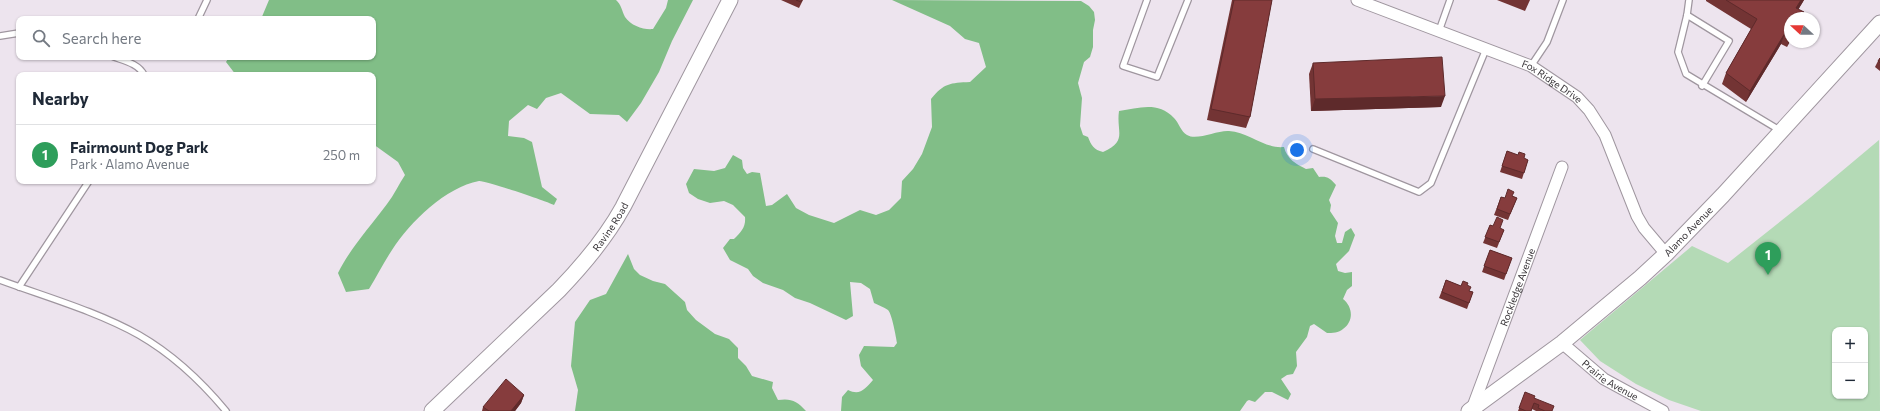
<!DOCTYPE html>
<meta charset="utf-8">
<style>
:root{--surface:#fff;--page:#f2f2f3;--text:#1f2937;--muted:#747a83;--line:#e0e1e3;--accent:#934f21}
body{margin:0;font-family:Commissioner,sans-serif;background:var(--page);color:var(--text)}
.controls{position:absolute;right:12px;bottom:12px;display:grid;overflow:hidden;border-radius:8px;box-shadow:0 1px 3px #0004}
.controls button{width:36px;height:36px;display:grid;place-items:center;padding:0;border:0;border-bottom:1px solid var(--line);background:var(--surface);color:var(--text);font:20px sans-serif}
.compass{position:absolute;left:1784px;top:12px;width:36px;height:36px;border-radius:50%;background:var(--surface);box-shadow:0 1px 3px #0004;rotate:291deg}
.you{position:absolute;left:1297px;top:150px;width:14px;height:14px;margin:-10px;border:3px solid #fff;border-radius:50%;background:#1a73e8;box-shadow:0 0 0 6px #1a73e833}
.badge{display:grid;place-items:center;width:26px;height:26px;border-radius:50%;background:var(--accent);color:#fff;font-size:13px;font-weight:700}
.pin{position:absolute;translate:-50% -33px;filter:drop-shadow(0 1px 2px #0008)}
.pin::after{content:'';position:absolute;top:21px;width:14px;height:12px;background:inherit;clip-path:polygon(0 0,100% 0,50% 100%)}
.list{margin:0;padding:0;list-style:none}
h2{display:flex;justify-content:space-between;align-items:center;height:52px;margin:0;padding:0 16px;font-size:17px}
h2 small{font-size:13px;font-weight:400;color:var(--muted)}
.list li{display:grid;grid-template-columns:26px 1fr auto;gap:12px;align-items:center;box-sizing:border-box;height:60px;padding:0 16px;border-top:1px solid var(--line)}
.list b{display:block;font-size:15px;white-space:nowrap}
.list p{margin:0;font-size:13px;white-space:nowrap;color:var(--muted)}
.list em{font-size:13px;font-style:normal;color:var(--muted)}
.icon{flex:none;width:22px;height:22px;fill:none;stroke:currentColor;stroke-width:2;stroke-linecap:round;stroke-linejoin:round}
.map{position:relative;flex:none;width:1880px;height:411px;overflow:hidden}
.search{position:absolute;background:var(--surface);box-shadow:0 1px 3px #0004;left:16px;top:16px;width:360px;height:44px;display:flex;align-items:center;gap:10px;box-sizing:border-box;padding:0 14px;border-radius:8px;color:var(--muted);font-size:15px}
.panel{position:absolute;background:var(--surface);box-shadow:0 1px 3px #0004;left:16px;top:72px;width:360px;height:112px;border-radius:8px}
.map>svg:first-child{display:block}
.green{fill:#b4dab6;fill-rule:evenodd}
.forest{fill:#81be87}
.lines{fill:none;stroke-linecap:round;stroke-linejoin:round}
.lane-casing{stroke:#9f969f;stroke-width:8}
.street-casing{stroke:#9f969f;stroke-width:13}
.secondary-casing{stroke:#9f969f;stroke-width:17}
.lane{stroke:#fff;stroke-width:5.5}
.street{stroke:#fff;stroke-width:11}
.secondary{stroke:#fff;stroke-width:15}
.wall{fill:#733434}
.shaded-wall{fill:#5e2a2b}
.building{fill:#863c3d;stroke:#5e2a2b}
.labels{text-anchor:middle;stroke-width:4;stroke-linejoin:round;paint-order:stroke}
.street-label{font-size:10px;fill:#373337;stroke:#fbf1fb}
</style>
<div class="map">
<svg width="1880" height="411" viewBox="0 0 1880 411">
<rect width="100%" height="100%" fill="#ede4ee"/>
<path class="green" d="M1879,140L1880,411H1701L1669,400L1636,384L1600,361L1580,340L1692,246L1728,263L1811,197ZM1835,330H1865V396H1835Z"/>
<g class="forest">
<path d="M269,0H616C621,4 622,11 625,17C631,26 644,30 653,29L666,8L668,0H693L672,41L659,72L641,103L627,122L619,115L590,114L561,93L546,98L537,109L528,105L509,121L508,136L524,138L532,142L542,187L557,199L554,205C546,201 484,180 479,181C446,187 410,222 392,250C384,262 377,276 369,289L346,292L338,273C351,247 370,227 387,204C394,195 399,184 405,175L398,162L373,144V75H236L226,62L229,57H373V19H261Z"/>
<path d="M892,0L1081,1L1089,6L1094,12L1095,20L1093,30V47L1090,57L1084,62L1078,83L1082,98L1080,126L1083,135L1088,137C1091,145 1094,150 1103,152C1128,141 1116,132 1119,111C1139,108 1158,101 1174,118C1179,123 1181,132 1187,135C1197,141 1217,130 1229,131C1249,132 1264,149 1284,147C1287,159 1296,164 1306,169L1313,168L1319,177C1327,176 1330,178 1336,185L1329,200L1331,205L1330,211L1338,223L1335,236L1337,243H1342L1345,232L1351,228L1355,235L1349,251L1336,264L1338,271L1345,273L1352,272V286L1347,290L1343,299C1353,307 1354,321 1343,329C1339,333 1332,333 1327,333L1314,324L1310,326L1307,337L1296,352L1297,366L1293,374L1287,375L1281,379L1291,394L1288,400L1272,392H1265L1255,402L1249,400L1247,401L1240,411H841L842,397L848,390C860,396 865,389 873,380L861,366L859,355L864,346L894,347L897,343C896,337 892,314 888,310C884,307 878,305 874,303L870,289L861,283L850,282L853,316L846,320L810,303L795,298L783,290L763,283L753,276L748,269L730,260L723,248L730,239H734C741,232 746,227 745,217L733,205L724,201L710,203L698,199L689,193L686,184L694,169L714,171L725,168L733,155L742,160L743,168L747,174L752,172L760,173L766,206L772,205L787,194L796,208L809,215L834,223L860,210L876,215L889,210L901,198L902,181L913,169L922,154L932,127L931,99C944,83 950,83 970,82L986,67L979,43L965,39L950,26Z"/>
<path d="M628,254L634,269L640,275L653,281L665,284L685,302L687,310L696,320L715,334L729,339L738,348V358L746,366L752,376L773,382L772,388L778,400C791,398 797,401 806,411H575L578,390L571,366L575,322L590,300L606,294Z"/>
</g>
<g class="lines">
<g class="lane-casing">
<g id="lane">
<path d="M1147,0L1123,66L1157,77L1188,0"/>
<path d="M1689,0L1687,15L1678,52L1686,74L1781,131"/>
<path d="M1687,15L1729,41L1702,86"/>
<path d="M198,19L207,0"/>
<path d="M1439,31L1450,0"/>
<path d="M0,36L19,33"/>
<path d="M114,57C125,61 139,64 144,75"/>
<path d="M1531,66L1547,42L1563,0"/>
<path d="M1313,149L1419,192L1431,183L1486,49"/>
<path d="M0,280C46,297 96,311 139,335C172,354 201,381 226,411"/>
<path d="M19,287L89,181"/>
</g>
</g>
<g class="street-casing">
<g id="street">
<path id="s1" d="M1357,0L1531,66L1577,97L1589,110L1605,135L1637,216L1644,228L1666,254"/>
<path id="s2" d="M1562,343L1604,379L1663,411"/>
<path id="s3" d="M1472,409L1562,167"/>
</g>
</g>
<g class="secondary-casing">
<g id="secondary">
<path id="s4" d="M432,411L559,290C584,264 606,238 623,207L730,0"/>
<path id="s5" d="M1469,411L1562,343L1640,278L1666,254L1723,195L1880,23"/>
</g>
</g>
<use href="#lane" class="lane"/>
<use href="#street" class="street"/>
<use href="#secondary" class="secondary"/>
</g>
<g class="wall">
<path d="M781,0H803L799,8Z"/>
<path d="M1232,0H1272L1250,117L1246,128L1207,120Z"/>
<path d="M1497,0H1530L1525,11Z"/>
<path d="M1706,0H1804L1798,10L1804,12L1802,18H1790V41L1787,47L1781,44L1746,102L1722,84L1726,73L1751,29L1706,1Z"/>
<path d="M1880,58V71L1875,67L1878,61Z"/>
<path d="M1313,63L1441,107L1311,111L1309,74Z"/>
<path d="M1507,151L1528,160L1522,179L1500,172Z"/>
<path d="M1512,196L1517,198L1508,220L1494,215L1501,197L1505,198Z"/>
<path d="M1490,225L1504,230L1497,248L1483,243Z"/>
<path d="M1490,250L1512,258L1504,280L1482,272Z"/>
<path d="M1446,280L1461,286L1467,285L1469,291L1473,292L1467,309L1439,298Z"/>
<path d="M1525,392L1534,398L1552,411H1536L1532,409L1531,411H1518Z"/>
<path d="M524,395L521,403L515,411H482L483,407Z"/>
</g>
<g class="shaded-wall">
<path d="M1801,0H1804L1793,18L1796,8Z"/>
<path d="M1785,33L1781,44L1746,102L1750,91Z"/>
<path d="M1790,37V41L1787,47Z"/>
<path d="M1445,96L1441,107L1311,111L1315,99Z"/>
<path d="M524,395L521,403L515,411H511Z"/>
</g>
<g class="building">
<path d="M796,0H802L801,2Z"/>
<path d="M1234,0H1272L1250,117L1211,109Z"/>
<path d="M1726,0H1801L1796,8L1804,12L1800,18H1790V35L1785,33L1750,91L1726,73L1757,19Z"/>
<path d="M1442,57L1445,96L1315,99L1313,63Z"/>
<path d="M1880,58V63L1878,61Z"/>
<path d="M1507,151L1518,155L1519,152L1525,154L1524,158L1528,160L1524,173L1502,166Z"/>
<path d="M1508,189L1514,192L1512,196L1517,198L1510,214L1497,209L1501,197L1505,198Z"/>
<path d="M1497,217L1503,220L1500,228L1504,230L1499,242L1485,237L1490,225L1493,226Z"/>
<path d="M1490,250L1512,258L1506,274L1484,266Z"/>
<path d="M1446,280L1461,286L1463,281L1468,283L1467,285L1471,287L1469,291L1473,292L1469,303L1442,292Z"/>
<path d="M506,379L524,395L511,411H489L483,407Z"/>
<path d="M1525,392L1535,396L1534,398L1554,406L1552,411H1545L1538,408L1539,405L1534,403L1531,411H1526L1519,408Z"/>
</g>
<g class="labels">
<g class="street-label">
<text dy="4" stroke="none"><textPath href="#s1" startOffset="212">Fox Ridge Drive</textPath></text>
<text dy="4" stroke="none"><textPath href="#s4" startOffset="257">Ravine Road</textPath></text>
<text dy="4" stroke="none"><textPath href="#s5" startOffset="284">Alamo Avenue</textPath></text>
<text dy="4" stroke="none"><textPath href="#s3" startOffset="130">Rockledge Avenue</textPath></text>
<text dy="4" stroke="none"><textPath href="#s2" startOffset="61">Prairie Avenue</textPath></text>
</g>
</g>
</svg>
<div class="controls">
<button>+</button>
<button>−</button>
</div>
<svg class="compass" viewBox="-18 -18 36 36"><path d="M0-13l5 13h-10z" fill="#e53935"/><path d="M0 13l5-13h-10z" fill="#747a83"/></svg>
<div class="you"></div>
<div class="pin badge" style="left:1768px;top:275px;background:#2e9e5b">1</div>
<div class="search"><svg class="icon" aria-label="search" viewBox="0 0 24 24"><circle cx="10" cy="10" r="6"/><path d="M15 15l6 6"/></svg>Search here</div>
<section class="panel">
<h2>Nearby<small></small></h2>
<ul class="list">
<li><span class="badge" style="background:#2e9e5b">1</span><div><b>Fairmount Dog Park</b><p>Park · Alamo Avenue</p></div><em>250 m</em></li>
</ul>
</section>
</div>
